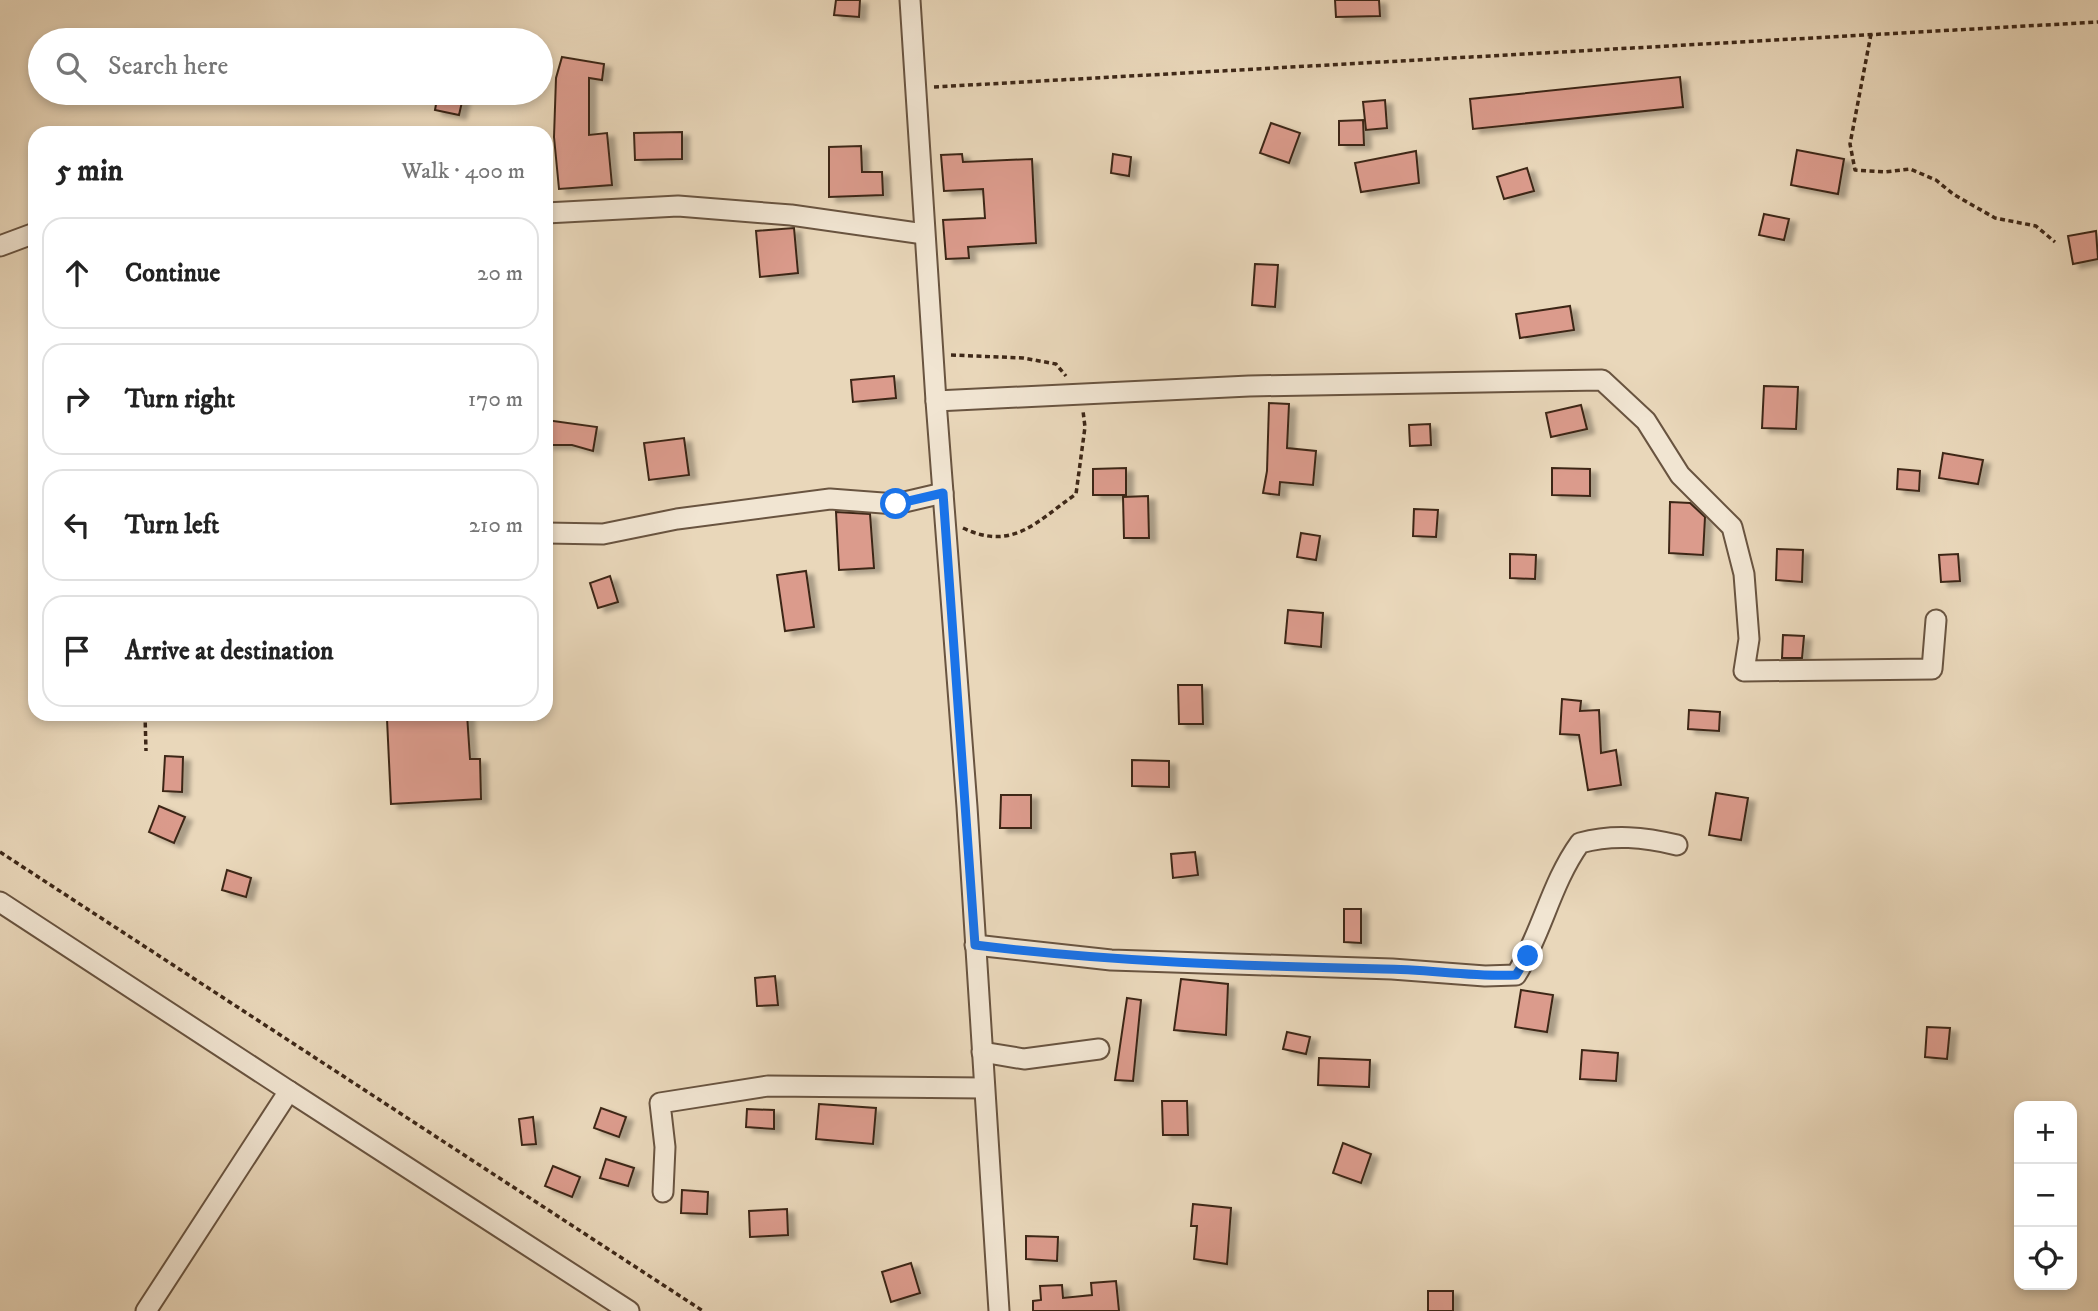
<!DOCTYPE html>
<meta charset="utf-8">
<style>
:root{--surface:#fff;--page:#f2f2f2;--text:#222;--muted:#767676;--line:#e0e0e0}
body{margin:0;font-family:"IM FELL DW Pica",serif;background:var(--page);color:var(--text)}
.controls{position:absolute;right:21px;bottom:21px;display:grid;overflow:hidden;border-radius:14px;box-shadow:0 4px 10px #0003}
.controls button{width:63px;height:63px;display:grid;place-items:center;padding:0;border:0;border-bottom:2px solid var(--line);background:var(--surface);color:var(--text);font:35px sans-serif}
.stop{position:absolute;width:21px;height:21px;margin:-16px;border:5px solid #1a73e8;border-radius:50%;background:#fff}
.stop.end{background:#1a73e8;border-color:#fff;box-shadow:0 2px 7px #0008}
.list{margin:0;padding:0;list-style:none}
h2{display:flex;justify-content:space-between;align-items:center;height:91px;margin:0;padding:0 28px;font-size:30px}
h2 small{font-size:23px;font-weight:400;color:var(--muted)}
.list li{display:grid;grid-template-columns:46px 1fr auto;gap:21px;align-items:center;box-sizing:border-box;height:112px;margin:0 14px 14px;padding:0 14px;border:2px solid var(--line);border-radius:21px}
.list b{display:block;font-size:26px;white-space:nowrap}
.list em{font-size:23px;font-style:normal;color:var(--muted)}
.icon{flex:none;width:38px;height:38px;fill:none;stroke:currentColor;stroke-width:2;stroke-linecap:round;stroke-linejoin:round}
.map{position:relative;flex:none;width:2098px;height:1311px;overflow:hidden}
.search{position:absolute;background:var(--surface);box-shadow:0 4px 10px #0003;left:28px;top:28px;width:525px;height:77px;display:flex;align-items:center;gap:18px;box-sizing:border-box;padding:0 24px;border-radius:38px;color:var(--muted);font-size:26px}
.panel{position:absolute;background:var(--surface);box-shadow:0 4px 10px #0003;left:28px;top:126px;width:525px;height:595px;border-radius:21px}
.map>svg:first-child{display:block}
.building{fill:#db9b8c;stroke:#3e2818;stroke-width:2;filter:url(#shadow)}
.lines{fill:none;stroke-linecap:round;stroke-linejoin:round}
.minor-casing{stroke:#695440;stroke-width:23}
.path{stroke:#3e2818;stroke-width:3.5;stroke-dasharray:5 3.5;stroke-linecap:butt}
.minor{stroke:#f1e5d2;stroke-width:19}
.route{stroke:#1a73e8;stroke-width:9}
</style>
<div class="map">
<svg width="2098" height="1311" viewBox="0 0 2098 1311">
<defs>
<filter id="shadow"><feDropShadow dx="7" dy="4" stdDeviation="2" flood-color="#0004"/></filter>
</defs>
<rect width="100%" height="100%" fill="#e9d7ba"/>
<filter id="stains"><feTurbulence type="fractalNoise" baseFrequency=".00286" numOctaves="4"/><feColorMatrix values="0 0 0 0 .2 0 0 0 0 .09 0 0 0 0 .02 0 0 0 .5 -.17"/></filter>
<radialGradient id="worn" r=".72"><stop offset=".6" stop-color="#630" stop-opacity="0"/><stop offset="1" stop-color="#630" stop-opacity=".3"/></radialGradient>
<g class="building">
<path d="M836,0H860L859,17L834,15Z"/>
<path d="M1335,0H1379L1380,16L1336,17Z"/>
<path d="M562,57L604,64L602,80L589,78V135L607,133L612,185L559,189L554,137L556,78Z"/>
<path d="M1680,77L1683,107L1473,129L1470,99Z"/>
<path d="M438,93H464L459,115L435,110Z"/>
<path d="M1385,100L1387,128L1366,130L1363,102Z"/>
<path d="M1363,120L1364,145H1339V121Z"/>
<path d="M1271,123L1300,133L1289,163L1260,153Z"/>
<path d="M682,132V159L635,160L634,133Z"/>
<path d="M861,146L862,172H882L883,195L829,197V147Z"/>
<path d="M1797,150L1844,159L1838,194L1791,185Z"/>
<path d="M1416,151L1419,183L1361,192L1355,163Z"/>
<path d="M962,154L963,162L1032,159L1036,243L968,247L969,258L946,259L943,220L985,218L983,189L944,191L941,155Z"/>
<path d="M1113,154L1131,157L1129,176L1111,173Z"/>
<path d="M1527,168L1534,191L1504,199L1497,177Z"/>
<path d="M1764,214L1789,219L1784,240L1759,235Z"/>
<path d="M794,228L798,273L760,277L756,231Z"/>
<path d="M2096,231L2098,259L2073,264L2068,236Z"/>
<path d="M1255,264L1278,265L1275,307L1252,305Z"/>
<path d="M1570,306L1574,330L1520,338L1516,314Z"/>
<path d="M894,376L896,398L853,402L851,380Z"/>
<path d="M1764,386L1798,387L1796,429L1762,428Z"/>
<path d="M1269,403L1289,404L1287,448L1316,451L1313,485L1280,482L1279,495L1263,493L1267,471Z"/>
<path d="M1581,405L1587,429L1551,437L1546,413Z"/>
<path d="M546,420L597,427L593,451L572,445H546Z"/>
<path d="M1430,424L1431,445L1410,446L1409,425Z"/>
<path d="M684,438L689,475L649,480L644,443Z"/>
<path d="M1943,453L1983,460L1978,484L1939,478Z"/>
<path d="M1126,468V495H1093V469Z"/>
<path d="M1552,468L1590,469V496L1552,495Z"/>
<path d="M1898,469L1920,471L1919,491L1897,489Z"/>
<path d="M1148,496L1149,538H1124L1123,497Z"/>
<path d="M1670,502L1690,503L1705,517L1703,555L1669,553Z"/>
<path d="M1414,509L1438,510L1436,537L1413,536Z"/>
<path d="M836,512L870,514L874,568L839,570Z"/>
<path d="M1301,533L1320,536L1316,560L1297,557Z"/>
<path d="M1777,549L1803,550L1802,582L1776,580Z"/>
<path d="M1510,554L1536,555L1535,579L1510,578Z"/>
<path d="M1958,554L1960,581L1941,582L1939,555Z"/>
<path d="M806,571L814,627L785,631L777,575Z"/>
<path d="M610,576L618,602L598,608L590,583Z"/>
<path d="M1288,610L1323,613L1321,647L1285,643Z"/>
<path d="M1783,635L1804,636L1802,658H1782Z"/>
<path d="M1178,685H1202L1203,724H1179Z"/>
<path d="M1562,699L1581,701L1580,711L1599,710L1601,753L1616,750L1621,785L1588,790L1579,735L1560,734Z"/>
<path d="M1689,710L1720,712L1719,731L1688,729Z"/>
<path d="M390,714H467L470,759H480L481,799L391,804L387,719Z"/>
<path d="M165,756L183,757L182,792L163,791Z"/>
<path d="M1132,760L1169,761V787L1132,786Z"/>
<path d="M1716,793L1748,798L1741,840L1709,835Z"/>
<path d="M1001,795H1031V828H1000Z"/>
<path d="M159,806L185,817L174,843L149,832Z"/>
<path d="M1195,852L1198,875L1173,878L1171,854Z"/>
<path d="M227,870L251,878L246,897L222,890Z"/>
<path d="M1344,909H1361V943L1344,942Z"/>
<path d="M775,976L778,1005L757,1006L755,978Z"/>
<path d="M1181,979L1228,984L1226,1035L1174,1030Z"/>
<path d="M1521,990L1553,995L1547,1032L1515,1027Z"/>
<path d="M1127,998L1141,1000L1133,1081L1115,1080Z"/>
<path d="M1927,1027L1950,1028L1947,1059L1925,1057Z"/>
<path d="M1287,1032L1310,1037L1306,1054L1283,1049Z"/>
<path d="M1582,1050L1618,1053L1616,1081L1580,1079Z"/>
<path d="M1319,1058L1370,1060L1369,1087L1318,1085Z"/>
<path d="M1162,1101H1187L1188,1135H1163Z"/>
<path d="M819,1104L876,1108L873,1144L816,1139Z"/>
<path d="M601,1108L626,1117L619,1137L594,1128Z"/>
<path d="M747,1109L774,1110V1129L746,1127Z"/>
<path d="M533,1117L536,1144L522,1145L519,1119Z"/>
<path d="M1343,1143L1371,1154L1361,1183L1333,1173Z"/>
<path d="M606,1159L634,1168L628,1186L600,1178Z"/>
<path d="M553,1166L580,1177L572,1197L545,1186Z"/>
<path d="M682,1190L708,1192L707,1214L681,1213Z"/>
<path d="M1193,1204L1231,1208L1227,1264L1194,1259L1197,1226H1191Z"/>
<path d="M787,1209L788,1235L750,1237L749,1211Z"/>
<path d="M1026,1236L1058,1237L1057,1261L1026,1259Z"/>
<path d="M911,1263L920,1293L891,1302L882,1272Z"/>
<path d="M1116,1281L1119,1311H1033V1301L1041,1300L1040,1286L1062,1285L1063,1298L1092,1295L1091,1283Z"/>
<rect x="1428" y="1291" width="25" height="20"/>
</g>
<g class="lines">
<g class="minor-casing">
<g id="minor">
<path d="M910,0L936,401L967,807L999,1311"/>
<path d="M546,213L678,206L791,215L924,234"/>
<path d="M0,246L35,233"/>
<path d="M936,401L1249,386L1602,380L1646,421L1680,475L1732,527L1744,574L1749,639L1744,671L1932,669L1936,620"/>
<path d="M546,533L603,534L677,519L830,499L896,504L943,493"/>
<path d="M0,902L289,1091L146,1311"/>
<path d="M975,945L1111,960L1392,969L1485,976L1516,975C1542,933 1551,883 1580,843C1613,834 1644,837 1677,845"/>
<path d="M982,1052L1024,1059L1099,1049"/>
<path d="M289,1091L629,1311"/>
<path d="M663,1192L665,1147L660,1103L768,1086L984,1088"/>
</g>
</g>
<g class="path">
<path d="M1871,34L1850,144L1855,170L1885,172L1910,169L1936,180L1953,194L1995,218L2036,226L2055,242"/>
<path d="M934,87L2098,22"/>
<path d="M951,355L1023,358L1056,364L1066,376"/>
<path d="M963,528C1013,552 1037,521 1076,494L1085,427L1083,411"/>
<path d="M145,714L146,751"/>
<path d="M0,852L703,1311"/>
</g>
<use href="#minor" class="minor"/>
</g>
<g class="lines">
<path class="route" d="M896,504L943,493L975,945C1111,962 1247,966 1383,969C1428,969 1471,977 1516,975L1528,956"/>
</g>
<rect width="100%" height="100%" filter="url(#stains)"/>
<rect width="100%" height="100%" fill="url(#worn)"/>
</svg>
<div class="controls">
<button>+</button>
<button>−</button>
<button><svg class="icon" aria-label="locate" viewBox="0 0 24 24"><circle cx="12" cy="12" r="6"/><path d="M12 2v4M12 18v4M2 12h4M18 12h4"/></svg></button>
</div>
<div class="stop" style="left:896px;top:504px"></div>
<div class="stop end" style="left:1528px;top:956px"></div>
<div class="search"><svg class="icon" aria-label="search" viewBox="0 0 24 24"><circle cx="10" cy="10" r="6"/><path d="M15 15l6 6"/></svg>Search here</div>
<section class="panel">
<h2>5 min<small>Walk · 400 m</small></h2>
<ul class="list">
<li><svg class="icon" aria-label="ahead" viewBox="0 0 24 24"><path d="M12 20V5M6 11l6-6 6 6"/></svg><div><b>Continue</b></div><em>20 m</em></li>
<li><svg class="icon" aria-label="right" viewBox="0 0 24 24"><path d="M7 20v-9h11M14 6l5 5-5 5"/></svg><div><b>Turn right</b></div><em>170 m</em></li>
<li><svg class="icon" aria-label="left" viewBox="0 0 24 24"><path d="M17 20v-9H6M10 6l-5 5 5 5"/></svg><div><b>Turn left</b></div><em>210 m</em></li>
<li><svg class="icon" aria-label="arrive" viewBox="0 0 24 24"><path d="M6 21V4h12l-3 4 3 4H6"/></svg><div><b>Arrive at destination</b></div></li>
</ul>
</section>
</div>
